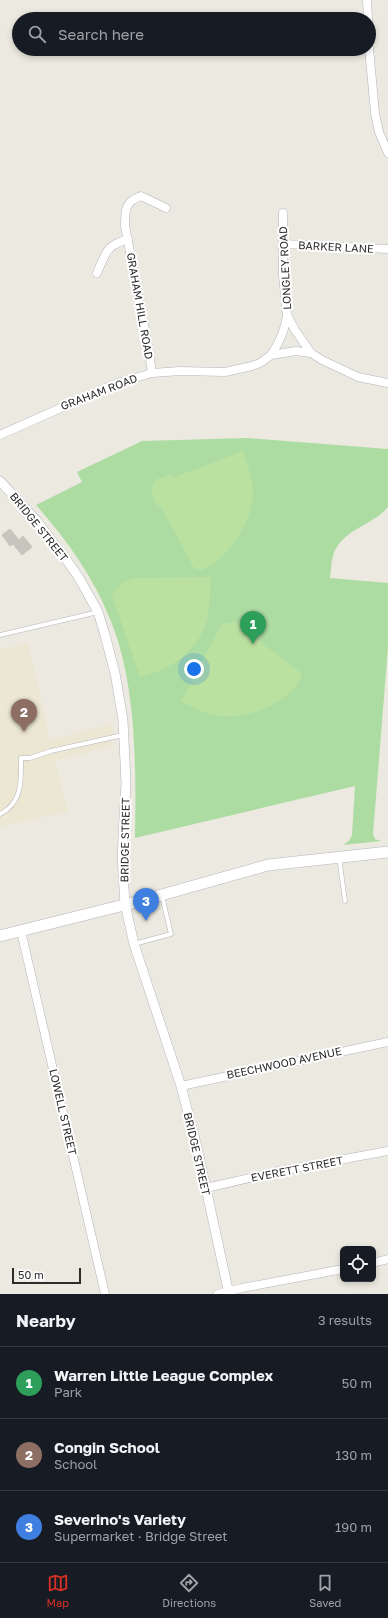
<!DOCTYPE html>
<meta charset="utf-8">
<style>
:root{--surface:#171b24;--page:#242831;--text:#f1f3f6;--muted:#9ea1a6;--line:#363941;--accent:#d93025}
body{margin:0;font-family:"Golos Text",sans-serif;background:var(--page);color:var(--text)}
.controls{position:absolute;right:12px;bottom:12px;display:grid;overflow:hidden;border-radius:6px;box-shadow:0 2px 6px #0003}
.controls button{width:36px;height:36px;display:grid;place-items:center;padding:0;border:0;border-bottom:1px solid var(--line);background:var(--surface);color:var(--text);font:20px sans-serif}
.scale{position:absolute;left:12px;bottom:10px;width:69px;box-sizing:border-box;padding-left:4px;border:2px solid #2c2c2c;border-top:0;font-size:11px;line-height:14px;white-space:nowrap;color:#2c2c2c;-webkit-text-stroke:3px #fff;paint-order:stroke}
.you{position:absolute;left:194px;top:669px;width:14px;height:14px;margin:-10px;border:3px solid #fff;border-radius:50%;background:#1a73e8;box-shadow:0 0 0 6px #1a73e833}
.badge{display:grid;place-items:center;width:26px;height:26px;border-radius:50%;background:var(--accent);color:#fff;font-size:13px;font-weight:700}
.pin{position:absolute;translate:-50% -33px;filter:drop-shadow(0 1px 2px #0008)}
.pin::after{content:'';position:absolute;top:21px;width:14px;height:12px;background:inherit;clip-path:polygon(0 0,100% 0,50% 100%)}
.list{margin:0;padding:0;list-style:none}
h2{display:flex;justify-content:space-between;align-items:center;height:52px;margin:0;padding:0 16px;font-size:17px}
h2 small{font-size:13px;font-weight:400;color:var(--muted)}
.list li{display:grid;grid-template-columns:26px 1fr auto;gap:12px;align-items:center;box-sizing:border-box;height:72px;padding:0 16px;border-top:1px solid var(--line)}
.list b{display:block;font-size:15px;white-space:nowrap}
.list p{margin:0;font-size:13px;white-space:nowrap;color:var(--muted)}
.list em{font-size:13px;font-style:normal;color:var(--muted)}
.icon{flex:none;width:22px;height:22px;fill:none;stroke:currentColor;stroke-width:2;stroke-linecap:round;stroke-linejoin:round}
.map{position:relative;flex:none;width:388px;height:1294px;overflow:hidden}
.search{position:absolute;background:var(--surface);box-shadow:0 2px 6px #0003;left:12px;right:12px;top:12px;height:44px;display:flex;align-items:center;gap:10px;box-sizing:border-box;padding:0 14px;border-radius:22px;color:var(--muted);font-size:15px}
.sheet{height:268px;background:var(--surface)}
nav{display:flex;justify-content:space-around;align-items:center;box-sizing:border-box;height:56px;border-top:1px solid var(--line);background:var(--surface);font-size:11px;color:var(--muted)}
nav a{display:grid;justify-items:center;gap:2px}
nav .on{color:var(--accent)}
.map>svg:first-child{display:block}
.education{fill:#ebe7d2}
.green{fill:#addca3}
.pitch{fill:#bbe1a0}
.building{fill:#c8c5bf;stroke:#c7c5ba}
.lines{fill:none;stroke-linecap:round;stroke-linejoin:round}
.service-casing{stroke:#b3b4be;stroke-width:5}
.minor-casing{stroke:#b3b4be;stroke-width:9}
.tertiary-casing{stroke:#b3b4be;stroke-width:10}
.secondary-casing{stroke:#b3b4be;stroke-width:12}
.service{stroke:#fff;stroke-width:4}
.minor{stroke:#fff;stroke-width:8}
.tertiary{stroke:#fff;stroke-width:9}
.secondary{stroke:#fff;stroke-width:11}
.labels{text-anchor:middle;stroke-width:4;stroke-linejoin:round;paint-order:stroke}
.street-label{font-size:11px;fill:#2c2c2c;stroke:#fff}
</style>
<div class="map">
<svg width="388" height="1294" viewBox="0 0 388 1294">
<rect width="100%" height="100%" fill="#ece9e0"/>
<path class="education" d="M28,643L50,740L112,724L113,746L55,761L68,811L0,827V650Z"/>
<path class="green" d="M247,438L388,449V507C371,527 341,529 333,556C331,563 331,571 330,578L388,583V647L373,834L375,839L381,841L343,845L349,841L352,835L355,786L135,838C136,768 137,684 110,619C93,576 66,539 36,505L82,482L77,472L142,441Z"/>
<g class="pitch">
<path d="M243,451C247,464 252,477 253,490C254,516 236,545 217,561C212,565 206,567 201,570L194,568L162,508L157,506L151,490L155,480L172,474L173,478Z"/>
<path d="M210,577C210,591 210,606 207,620C202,639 186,657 169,666C160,671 150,674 140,677L112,595L124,582L135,578Z"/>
<path d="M235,622L302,674C300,679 298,684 294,688C275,709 241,721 212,714C201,712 191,706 181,701L222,624Z"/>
</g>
<path class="building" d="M10,529L19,540L23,536L32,547L22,555L13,544L10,546L2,535Z"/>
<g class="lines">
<g class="service-casing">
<g id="service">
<path d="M0,635L98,612"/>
<path d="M0,814C23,803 21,780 21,758H30L51,751L123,735"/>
<path d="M339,857L345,901"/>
<path d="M134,944L171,934L162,896"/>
</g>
</g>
<g class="minor-casing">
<g id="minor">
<path d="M367,0L368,19"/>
<path d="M369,48L375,113L379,132L388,153"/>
<path d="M283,213V275L287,315L295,330L311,353L322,360L358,377L388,383"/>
<path d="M283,244L388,249"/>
<path d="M97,273C105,255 107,243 128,240"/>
<path d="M271,355C280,342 285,331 287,315"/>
<path d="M152,373L148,346L125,226C125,209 125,202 141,196L166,208"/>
<path d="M0,435L117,383L152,373L180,371L225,372L252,366L260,363L271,355L296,351L311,353"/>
<path d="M21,931L105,1294"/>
<path d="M181,1086L388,1042"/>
<path d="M206,1188L280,1171L388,1151"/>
<path d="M373,1263L388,1259"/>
<path d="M218,1294L242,1288L343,1269"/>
</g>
</g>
<g class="tertiary-casing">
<path id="tertiary" d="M0,481L36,520L68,562L79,578L98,612L105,635L115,673L123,720L126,783L122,857L125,904L134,944L181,1086L197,1147L229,1294"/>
</g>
<g class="secondary-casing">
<path id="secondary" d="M0,936L140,901L268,865L388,852"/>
</g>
<use href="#service" class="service"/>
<use href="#minor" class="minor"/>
<use href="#tertiary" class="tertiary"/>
<use href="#secondary" class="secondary"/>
</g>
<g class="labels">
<g class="street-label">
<text transform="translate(336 247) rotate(3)" y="4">BARKER LANE</text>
<text transform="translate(285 268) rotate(-93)" y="4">LONGLEY ROAD</text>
<text transform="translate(140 306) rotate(80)" y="4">GRAHAM HILL ROAD</text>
<text transform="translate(99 392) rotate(-21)" y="4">GRAHAM ROAD</text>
<text transform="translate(39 527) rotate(51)" y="4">BRIDGE STREET</text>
<text transform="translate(125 840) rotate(-89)" y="4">BRIDGE STREET</text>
<text transform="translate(284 1063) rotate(-12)" y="4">BEECHWOOD AVENUE</text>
<text transform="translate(63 1112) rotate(77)" y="4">LOWELL STREET</text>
<text transform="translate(197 1154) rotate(77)" y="4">BRIDGE STREET</text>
<text transform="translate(297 1169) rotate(-11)" y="4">EVERETT STREET</text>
</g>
</g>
</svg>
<div class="controls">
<button><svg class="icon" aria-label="locate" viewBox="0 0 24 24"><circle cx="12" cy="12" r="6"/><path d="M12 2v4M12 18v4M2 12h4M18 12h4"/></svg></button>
</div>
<div class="scale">50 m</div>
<div class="you"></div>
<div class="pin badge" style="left:253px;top:644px;background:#2e9e5b">1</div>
<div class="pin badge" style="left:24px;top:732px;background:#8d6e63">2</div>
<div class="pin badge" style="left:146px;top:921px;background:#3f7fe0">3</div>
<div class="search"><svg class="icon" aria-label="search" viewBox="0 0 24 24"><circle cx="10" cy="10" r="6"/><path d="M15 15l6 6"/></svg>Search here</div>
</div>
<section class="sheet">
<h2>Nearby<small>3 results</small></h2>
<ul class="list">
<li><span class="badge" style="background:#2e9e5b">1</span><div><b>Warren Little League Complex</b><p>Park</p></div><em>50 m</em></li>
<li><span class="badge" style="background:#8d6e63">2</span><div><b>Congin School</b><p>School</p></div><em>130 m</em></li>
<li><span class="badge" style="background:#3f7fe0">3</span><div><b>Severino's Variety</b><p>Supermarket · Bridge Street</p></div><em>190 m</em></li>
</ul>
</section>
<nav>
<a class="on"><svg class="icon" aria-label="map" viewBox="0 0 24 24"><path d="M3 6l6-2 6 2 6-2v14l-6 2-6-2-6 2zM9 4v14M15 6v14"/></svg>Map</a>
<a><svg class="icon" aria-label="directions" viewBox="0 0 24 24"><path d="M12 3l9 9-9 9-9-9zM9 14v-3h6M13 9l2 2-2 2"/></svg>Directions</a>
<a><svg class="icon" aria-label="saved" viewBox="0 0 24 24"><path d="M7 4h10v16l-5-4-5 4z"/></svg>Saved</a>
</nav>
